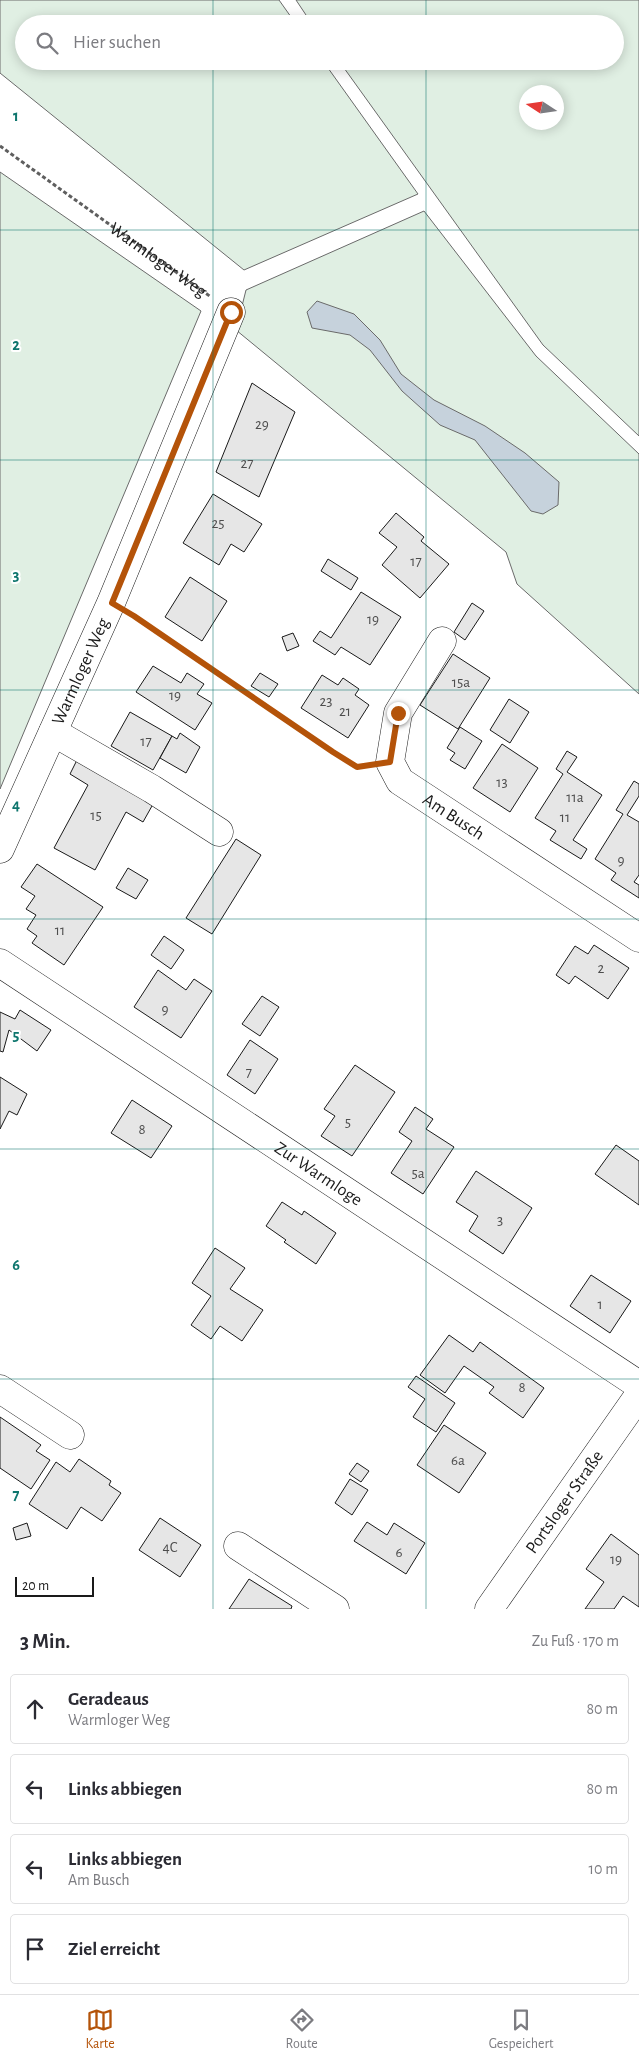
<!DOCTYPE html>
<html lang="de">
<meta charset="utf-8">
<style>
:root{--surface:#fff;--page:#f2f2f3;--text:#2b2b33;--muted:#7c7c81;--line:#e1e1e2;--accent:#b45309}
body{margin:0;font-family:"Alegreya Sans",sans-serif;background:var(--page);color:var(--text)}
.compass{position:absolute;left:519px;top:85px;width:45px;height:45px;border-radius:50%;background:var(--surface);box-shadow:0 2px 12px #0003;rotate:282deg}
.scale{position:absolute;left:15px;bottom:12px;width:79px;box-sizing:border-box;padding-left:5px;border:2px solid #1a1a1a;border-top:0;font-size:14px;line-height:18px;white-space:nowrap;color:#1a1a1a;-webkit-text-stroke:4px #fff;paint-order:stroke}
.stop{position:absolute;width:15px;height:15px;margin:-11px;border:4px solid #b45309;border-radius:50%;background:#fff}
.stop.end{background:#b45309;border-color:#fff;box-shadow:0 1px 5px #0008}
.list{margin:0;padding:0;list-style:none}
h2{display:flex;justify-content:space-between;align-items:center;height:65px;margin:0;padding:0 20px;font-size:21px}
h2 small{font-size:16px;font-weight:400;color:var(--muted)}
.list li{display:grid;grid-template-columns:32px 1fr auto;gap:15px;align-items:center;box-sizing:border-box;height:70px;margin:0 10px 10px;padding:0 10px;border:1px solid var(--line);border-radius:5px}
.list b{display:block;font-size:19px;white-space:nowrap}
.list p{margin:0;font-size:16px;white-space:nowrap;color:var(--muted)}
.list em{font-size:16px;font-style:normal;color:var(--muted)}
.icon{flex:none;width:28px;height:28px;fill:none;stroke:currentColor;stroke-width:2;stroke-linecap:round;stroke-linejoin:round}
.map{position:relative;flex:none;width:639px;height:1609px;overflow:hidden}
.search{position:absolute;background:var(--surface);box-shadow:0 2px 12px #0003;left:15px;right:15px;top:15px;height:55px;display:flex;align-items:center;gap:12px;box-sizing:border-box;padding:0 18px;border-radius:28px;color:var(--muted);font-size:19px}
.sheet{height:385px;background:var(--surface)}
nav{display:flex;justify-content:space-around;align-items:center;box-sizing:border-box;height:70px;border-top:1px solid var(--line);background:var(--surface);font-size:14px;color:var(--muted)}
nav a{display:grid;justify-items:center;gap:2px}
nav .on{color:var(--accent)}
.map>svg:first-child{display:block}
.green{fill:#e0efe3;stroke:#6a6a6a;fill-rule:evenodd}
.water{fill:#c6d2dc;stroke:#6a6a6a}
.building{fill:#e6e6e6;stroke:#1a1a1a}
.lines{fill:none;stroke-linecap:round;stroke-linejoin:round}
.minor-casing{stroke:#1a1a1a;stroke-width:29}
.path{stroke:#5f5f5f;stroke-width:3;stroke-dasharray:4 2.5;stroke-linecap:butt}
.minor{stroke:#fff;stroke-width:28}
.route{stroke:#b45309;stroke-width:6}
.grid{fill:none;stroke:#0f766e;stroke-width:1;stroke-opacity:0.55}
.labels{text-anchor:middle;stroke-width:4;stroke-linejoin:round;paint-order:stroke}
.number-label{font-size:15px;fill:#4d4d4d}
.street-label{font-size:18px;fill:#1a1a1a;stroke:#fff}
.grid-label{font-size:16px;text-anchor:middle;font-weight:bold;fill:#0f766e;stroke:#fff;stroke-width:4;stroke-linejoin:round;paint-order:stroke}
</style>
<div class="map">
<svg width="639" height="1609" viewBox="0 0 639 1609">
<rect width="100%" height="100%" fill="#fff"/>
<g class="green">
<path d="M0,0H279L296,24H24V61H323L418,194L244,270L0,73Z"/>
<path d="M296,0H639V436L543,345L339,61H615V24H312ZM556,92V122H526V92Z"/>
<path d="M0,172L201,311L0,789Z"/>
<path d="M424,211L536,356L639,454V694L517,584L506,552L236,330L246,290Z"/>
</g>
<path class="water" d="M317,301L354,314L380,340L401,374L434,400L485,426L525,453L559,482L558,505L543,514L531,511L475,440L440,425L402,391L370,350L350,335L312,328L307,312Z"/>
<g class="building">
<path d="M252,383L295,412L259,497L216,472Z"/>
<path d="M213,494L262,524L244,552L231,544L219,565L183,543Z"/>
<path d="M396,513L424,537L421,541L449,564L420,598L382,565L397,547L379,533Z"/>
<path d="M328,559L358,578L351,590L321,571Z"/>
<path d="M190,577L227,601L202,641L165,617Z"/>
<path d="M361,592L401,617L370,665L341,647L335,655L313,641L320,631L331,638Z"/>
<path d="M472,603L484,611L465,640L454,632Z"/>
<path d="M293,633L299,646L287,651L282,637Z"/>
<path d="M453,654L490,678L458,729L420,705Z"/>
<path d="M153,666L181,683L187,673L204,684L197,694L212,703L195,730L136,692Z"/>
<path d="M260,673L278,684L269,697L251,686Z"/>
<path d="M322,675L338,685L343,678L359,689L355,695L369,705L348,738L301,708Z"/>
<path d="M509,699L529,712L510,743L490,730Z"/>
<path d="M130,712L172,736L153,770L111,746Z"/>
<path d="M460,727L482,741L465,769L450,760L455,753L447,748Z"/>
<path d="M180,733L200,747L186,773L160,758L172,736L177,739Z"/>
<path d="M502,744L538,768L510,812L473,788Z"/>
<path d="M567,751L577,757L567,772L602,795L573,840L587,849L581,859L550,840L556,831L535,818L563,774L556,769Z"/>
<path d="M80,754L157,797L143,822L126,812L95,870L54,848L88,785L70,774Z"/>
<path d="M634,781L639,784V796L627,815L639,822V875L634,882L639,885V898L611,880L616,873L595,859L623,814L616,810Z"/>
<path d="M236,839L261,855L212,934L186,918Z"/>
<path d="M37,864L103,907L64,965L32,943L37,936L27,929L36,915L26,909L35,896L21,887Z"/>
<path d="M128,868L148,880L136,899L116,888Z"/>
<path d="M164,936L184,950L171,969L151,955Z"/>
<path d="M594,945L629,968L608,999L575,976L569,984L556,975L575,946L588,954Z"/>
<path d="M158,970L186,990L194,979L212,991L181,1038L134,1007Z"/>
<path d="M262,996L279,1007L260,1036L242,1024Z"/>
<path d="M20,1010L51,1030L37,1051L9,1030L3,1052L0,1051V1012L15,1019Z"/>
<path d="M250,1040L278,1059L255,1094L227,1075Z"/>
<path d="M355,1065L395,1092L352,1156L321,1136L335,1116L324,1109Z"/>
<path d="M0,1077L27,1094L17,1115L9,1111L0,1129Z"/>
<path d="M132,1100L172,1126L151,1158L111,1133Z"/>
<path d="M415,1107L433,1119L426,1129L454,1147L423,1194L391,1173L412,1141L399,1132Z"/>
<path d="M616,1145L639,1161V1205L595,1174Z"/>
<path d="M476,1171L532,1208L503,1254L469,1231L478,1216L456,1202Z"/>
<path d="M282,1202L302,1215L304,1211L336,1233L316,1264L284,1242L286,1240L266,1226Z"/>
<path d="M215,1248L245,1268L230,1289L263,1310L242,1341L220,1326L211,1339L191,1325L211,1296L192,1283Z"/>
<path d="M591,1275L631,1301L610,1333L570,1306Z"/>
<path d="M449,1335L473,1352L480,1342L544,1388L523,1418L489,1393L494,1387L464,1366L445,1393L420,1375Z"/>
<path d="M416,1376L455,1403L436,1432L413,1417L425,1399L408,1387Z"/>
<path d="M0,1417L41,1445L36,1451L50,1460L31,1489L0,1468Z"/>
<path d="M444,1425L486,1453L459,1493L417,1465Z"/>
<path d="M79,1459L111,1481L109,1485L121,1493L102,1521L81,1507L67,1529L29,1504L56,1462L70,1472Z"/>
<path d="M357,1463L369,1471L361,1482L349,1474Z"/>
<path d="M350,1479L368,1490L352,1515L335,1503Z"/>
<path d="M160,1518L201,1545L180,1577L139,1550Z"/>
<path d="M367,1522L387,1535L394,1523L425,1543L406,1574L354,1541Z"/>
<path d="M27,1523L31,1536L16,1540L13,1528Z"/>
<path d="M611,1534L639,1555V1607L623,1596L614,1609H585L604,1582L586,1569Z"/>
<path d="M249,1579L292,1606L291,1609H229Z"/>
</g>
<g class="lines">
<g class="minor-casing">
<g id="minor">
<path id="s2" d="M442,641L398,713L390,762L400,781L639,938"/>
<path d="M53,732L152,789L219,832"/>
<path id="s3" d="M0,849L111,603L231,312"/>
<path id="s4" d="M0,963L639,1385"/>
<path d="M0,1389L70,1435"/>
<path d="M238,1546L335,1609"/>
<path id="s5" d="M489,1609L639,1395"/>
</g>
</g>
<g class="path">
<path id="s1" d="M0,146L211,297"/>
<path d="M134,616L333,752L357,767L364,766"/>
</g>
<use href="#minor" class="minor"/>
</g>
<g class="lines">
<path class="route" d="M231,312L112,603L134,616L333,752L357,767L390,762L398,713"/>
</g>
<path class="grid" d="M213,0V24M426,0V24M213,61V1609M426,61V1609M0,230H639M0,460H639M0,690H639M0,919H639M0,1149H639M0,1379H639"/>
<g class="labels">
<g class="number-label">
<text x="262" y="429">29</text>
<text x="247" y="468">27</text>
<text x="218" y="528">25</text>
<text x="416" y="566">17</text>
<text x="373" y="624">19</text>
<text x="461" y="687">15a</text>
<text x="175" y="700">19</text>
<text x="326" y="706">23</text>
<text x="345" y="716">21</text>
<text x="146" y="746">17</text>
<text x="502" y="787">13</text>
<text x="575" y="802">11a</text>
<text x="96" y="820">15</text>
<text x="565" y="822">11</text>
<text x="621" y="865">9</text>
<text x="60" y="935">11</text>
<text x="601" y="973">2</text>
<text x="165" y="1014">9</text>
<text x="249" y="1077">7</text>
<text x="348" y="1127">5</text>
<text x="142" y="1134">8</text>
<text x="418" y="1178">5a</text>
<text x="500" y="1225">3</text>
<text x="600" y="1309">1</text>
<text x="522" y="1392">8</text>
<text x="458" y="1465">6a</text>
<text x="170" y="1552">4C</text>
<text x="399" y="1557">6</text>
<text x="616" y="1564">19</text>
</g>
<g class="street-label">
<text dy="6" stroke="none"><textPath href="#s1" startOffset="195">Warmloger Weg</textPath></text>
<text dy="6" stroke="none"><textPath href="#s3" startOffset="195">Warmloger Weg</textPath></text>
<text dy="6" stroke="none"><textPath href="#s2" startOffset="220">Am Busch</textPath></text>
<text dy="6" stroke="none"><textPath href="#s4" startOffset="382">Zur Warmloge</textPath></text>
<text dy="6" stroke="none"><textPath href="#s5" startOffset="131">Portsloger Straße</textPath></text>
</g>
</g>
<g class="grid-label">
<text x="16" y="121">1</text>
<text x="16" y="350">2</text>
<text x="16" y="580">3</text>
<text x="16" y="810">4</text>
<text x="16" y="1040">5</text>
<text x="16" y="1270">6</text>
<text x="16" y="1500">7</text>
</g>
</svg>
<svg class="compass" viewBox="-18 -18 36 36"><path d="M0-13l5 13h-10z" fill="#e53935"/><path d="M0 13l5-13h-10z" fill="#7c7c81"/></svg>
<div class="scale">20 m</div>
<div class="stop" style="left:231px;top:312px"></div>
<div class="stop end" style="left:398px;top:713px"></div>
<div class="search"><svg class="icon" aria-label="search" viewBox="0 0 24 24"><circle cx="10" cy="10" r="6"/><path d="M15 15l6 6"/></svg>Hier suchen</div>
</div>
<section class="sheet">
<h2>3 Min.<small>Zu Fuß · 170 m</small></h2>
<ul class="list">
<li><svg class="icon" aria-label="ahead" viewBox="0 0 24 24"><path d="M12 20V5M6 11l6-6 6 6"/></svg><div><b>Geradeaus</b><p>Warmloger Weg</p></div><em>80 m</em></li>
<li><svg class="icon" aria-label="left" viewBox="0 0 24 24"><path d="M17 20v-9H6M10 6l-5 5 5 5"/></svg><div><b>Links abbiegen</b></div><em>80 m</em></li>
<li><svg class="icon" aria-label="left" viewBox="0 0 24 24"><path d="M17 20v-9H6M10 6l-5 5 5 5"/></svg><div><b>Links abbiegen</b><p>Am Busch</p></div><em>10 m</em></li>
<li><svg class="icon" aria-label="arrive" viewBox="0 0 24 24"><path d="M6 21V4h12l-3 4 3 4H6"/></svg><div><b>Ziel erreicht</b></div></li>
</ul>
</section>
<nav>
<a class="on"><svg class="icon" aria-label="map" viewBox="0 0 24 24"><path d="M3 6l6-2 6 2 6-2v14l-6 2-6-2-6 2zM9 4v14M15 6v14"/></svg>Karte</a>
<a><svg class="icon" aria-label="directions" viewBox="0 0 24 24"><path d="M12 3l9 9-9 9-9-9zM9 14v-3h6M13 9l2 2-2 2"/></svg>Route</a>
<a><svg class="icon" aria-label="saved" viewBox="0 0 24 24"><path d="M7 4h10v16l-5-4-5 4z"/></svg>Gespeichert</a>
</nav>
